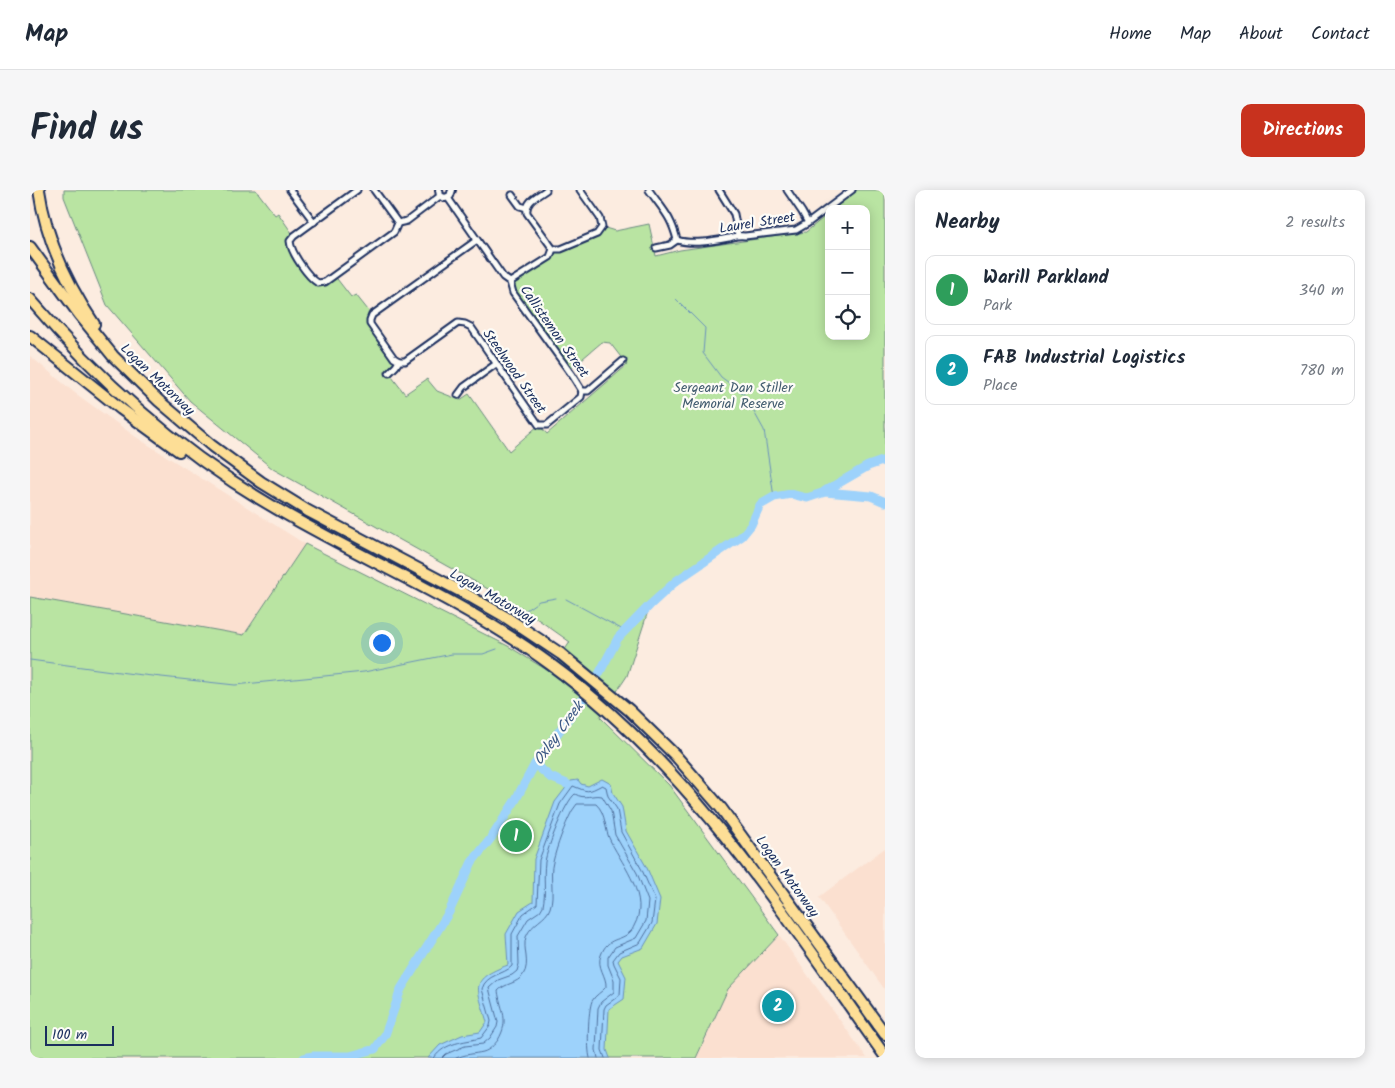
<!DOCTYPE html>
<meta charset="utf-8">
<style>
:root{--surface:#fff;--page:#f6f6f7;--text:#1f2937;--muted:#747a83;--line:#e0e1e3;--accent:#c8321e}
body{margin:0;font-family:Kalam,sans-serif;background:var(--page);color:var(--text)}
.controls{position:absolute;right:15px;top:15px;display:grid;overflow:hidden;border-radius:10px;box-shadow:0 2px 12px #0003}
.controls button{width:45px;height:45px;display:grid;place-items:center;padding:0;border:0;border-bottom:1px solid var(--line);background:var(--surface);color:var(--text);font:25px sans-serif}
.scale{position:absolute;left:15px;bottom:12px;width:69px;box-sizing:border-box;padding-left:5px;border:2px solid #1b2f5e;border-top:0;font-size:14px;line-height:18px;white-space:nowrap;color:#1b2f5e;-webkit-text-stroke:4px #fdfcf7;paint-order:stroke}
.you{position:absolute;left:351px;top:452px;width:18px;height:18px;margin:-12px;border:4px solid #fff;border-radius:50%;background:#1a73e8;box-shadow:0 0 0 8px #1a73e833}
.badge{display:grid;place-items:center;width:32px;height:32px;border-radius:50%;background:var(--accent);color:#fff;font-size:16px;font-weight:700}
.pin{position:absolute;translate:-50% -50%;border:2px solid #fff;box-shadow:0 1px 5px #0006}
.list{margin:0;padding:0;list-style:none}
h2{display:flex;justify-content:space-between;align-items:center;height:65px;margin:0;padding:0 20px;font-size:21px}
h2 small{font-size:16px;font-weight:400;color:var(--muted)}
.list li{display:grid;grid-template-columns:32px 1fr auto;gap:15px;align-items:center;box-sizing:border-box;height:70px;margin:0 10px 10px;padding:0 10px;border:1px solid var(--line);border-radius:10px}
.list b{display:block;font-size:19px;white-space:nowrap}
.list p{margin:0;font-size:16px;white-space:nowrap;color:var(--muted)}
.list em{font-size:16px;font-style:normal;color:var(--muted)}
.icon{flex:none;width:28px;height:28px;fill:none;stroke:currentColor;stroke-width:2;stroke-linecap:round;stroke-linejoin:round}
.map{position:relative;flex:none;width:855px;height:868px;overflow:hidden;border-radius:10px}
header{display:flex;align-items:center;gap:30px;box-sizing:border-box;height:70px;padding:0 25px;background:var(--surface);border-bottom:1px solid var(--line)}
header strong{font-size:24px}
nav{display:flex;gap:28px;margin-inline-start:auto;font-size:18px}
.intro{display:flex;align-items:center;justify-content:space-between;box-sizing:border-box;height:120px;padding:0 30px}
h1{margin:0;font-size:35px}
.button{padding:12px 22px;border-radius:10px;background:var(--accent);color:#fff;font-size:18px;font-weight:700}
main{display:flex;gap:30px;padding:0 30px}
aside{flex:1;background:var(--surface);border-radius:10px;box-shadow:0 2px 12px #0003}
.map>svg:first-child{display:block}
.built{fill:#fbe0d0}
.green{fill:#b9e4a2;stroke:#6a8a80}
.water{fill:#9dd2fb;stroke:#6991bc}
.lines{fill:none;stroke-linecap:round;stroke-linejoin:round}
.shore{stroke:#4f709d;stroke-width:1}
.stream{stroke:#6991bc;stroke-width:1}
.river{stroke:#9dd2fb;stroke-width:9}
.minor-casing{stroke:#1b2f5e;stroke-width:9}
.tertiary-casing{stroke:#1b2f5e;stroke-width:10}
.motorway-casing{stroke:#1b2f5e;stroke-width:14}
.minor{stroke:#fdfcf7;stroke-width:5}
.tertiary{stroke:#fdfcf7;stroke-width:6}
.motorway{stroke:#fdde96;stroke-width:10}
.labels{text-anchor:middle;stroke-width:4.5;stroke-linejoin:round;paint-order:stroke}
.street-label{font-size:14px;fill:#1b2f5e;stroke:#fdfcf7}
.park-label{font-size:14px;fill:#425c6f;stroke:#fdfcf7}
.water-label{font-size:15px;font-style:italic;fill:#3c5885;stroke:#fdfcf7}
</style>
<header>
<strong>Map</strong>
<nav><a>Home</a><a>Map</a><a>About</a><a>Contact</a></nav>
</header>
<div class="intro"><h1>Find us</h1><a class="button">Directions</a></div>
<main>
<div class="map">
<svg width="855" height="868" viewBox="0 0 855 868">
<rect width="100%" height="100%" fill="#fcece0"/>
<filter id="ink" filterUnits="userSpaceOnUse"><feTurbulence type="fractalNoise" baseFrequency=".02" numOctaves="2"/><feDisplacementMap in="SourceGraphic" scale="10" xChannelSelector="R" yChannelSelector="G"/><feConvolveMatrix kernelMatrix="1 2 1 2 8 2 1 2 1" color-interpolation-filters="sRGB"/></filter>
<g filter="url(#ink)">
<g class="built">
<path d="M0,166L45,203L106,247L275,354L214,445L0,407Z"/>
<path d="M855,658V800L789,707Z"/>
<path d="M749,745L837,868H666L698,799Z"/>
</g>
<path class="green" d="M34,0H226L245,25L248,23L264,46L261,58L283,89L289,93L304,85L321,107L326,105L342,125L340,130L369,171L359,183L375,204L397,189L407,201L430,210L439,204L479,261L509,235L517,244L597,175L580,153L572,152L539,180L483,103L480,92L520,67L523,59L567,44L572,37L585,41L619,34L626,66L650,60L776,42L799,23V146H836V19H804L827,0H855V270L838,276L795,302L777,308L761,304L744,307L730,315L721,335L712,346L646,391L620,415L597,486L570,527L639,595L749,745L698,799L666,868H0V407L214,445L275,354L478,456L520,482L540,452L492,418L243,279L160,211L77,115L34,7Z"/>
<path class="water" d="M572,589L581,594L583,603L592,617L596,641L617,678L630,709L627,734L613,758L592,766L588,771L596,787L594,809L579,819L577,860L580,868H398L410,855L432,845L450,842L457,832C447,797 438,790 478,775L476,744L489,721L503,712L504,669L525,612L541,591L548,590L551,594L558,596Z"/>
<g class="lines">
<g class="shore">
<path d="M404,868C415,852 434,852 451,848L460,836L461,831L452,799C456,784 474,785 482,776V744L493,724L507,714L509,670L530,614L543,596C558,602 557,603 572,595L576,597L578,606L587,619L591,642L612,680L625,710L622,733L610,753L589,762L583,770L584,774L591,788L590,805L576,815L574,819L572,860L575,868"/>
<path d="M412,868L416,864L435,856L453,854L460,848L467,837L468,832L459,798L468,790L482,785L487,781L489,774L488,746L498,729L510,721L513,716C516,702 513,687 515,672C517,658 535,612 545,604C555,610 562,604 572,606L581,621L585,645L607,683L618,711L616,731L606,748L585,757L578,767V775L584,790V802L571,812L568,818L566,860L568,868"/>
<path d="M426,868C436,864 444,864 453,862C460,860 464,855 468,850C480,830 471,821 468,801C475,793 487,794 493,785C501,773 492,759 496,747C502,732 516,730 520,718C525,704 519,686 523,672C527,655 534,637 542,621L547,614H566C577,624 574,640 581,652C594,677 620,708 604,736C603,738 602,741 600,742C590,752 578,746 571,765C566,777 577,786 576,797C572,802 565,805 562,811C558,821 557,858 560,868"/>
</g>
<g class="stream">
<path d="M646,109L675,138L673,163L691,187L714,204L734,240L744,307"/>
<path d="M536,409L595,441"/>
<path d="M493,422L509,411L526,408"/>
<path d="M0,470L104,484L205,495L334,482L422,464H453L467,459"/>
</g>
<g class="river">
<path d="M795,301L838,276L855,270"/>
<path d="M505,574L520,587L537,594"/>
<path d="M274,868L283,866H320L345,859L355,845L371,799L419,722L442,672L462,647L485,611L505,574L563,495L588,448L620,415L646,391L712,346L721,335L730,315L744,307L761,304L777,308L795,302L841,306L855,312"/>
</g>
<g class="minor-casing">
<g id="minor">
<path d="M260,0L284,32"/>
<path d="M327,0L264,46L260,51C261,63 278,87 288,93L295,92L364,42L368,33L377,31L410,6"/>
<path d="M344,0L368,33"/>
<path d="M516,0C508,6 495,11 497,23L523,59"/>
<path d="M619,0C633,20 641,26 647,50"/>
<path d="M689,0L704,24L708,45"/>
<path d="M757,0L772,22L778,33"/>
<path d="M482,5L490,16L497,18"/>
<path d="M418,8L473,87L480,92"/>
<path d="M447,50L342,125L340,130V134L364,168L369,171H375L428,133L435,134L441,137L509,235H517L551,207L552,201"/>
<path d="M626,58L640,55L647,50C662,55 683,51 699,48C706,46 708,45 715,46L766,40L778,33L822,0"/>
<path d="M480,92L520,67L523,59H531L567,44L572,37L570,28L550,0"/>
<path d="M480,92L483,103L542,185L552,201"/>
<path d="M359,183L366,176L369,171"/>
<path d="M552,201H558L593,171"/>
<path d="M428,205L434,197L466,174"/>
</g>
</g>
<g class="tertiary-casing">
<path id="tertiary" d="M409,0L410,6L415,8L420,6L422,0"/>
</g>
<g class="motorway-casing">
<g id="motorway">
<path d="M9,0C16,49 37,94 64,134"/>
<path d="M0,57L49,124L83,166L129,211L182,256L231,292L278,321L432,402L474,426L531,464L599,520L645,565L691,618L855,844"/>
<path d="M0,109C68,189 146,259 237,313C330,369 432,409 520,474C661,577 755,726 855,866"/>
<path d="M0,146L91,219L149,261"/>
</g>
</g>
<use href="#minor" class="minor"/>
<use href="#tertiary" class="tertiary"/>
<use href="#motorway" class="motorway"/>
</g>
</g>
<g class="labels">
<g class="street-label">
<text transform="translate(727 32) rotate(-9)" y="5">Laurel Street</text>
<text transform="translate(525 141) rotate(55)" y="5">Callistemon Street</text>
<text transform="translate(485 181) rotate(55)" y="5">Steelwood Street</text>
<text transform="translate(128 189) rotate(44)" y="5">Logan Motorway</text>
<text transform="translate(463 406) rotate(30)" y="5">Logan Motorway</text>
<text transform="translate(758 686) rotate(54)" y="5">Logan Motorway</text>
</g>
<g class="park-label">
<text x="703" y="202">Sergeant Dan Stiller<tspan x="703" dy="16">Memorial Reserve</tspan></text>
</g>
<g class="water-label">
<text transform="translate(528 543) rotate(-54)" y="5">Oxley Creek</text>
</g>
</g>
</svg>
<div class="controls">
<button>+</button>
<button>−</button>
<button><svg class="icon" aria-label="locate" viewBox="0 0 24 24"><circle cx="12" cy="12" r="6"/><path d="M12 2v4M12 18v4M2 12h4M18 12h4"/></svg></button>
</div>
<div class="scale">100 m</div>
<div class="you"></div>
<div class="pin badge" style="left:486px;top:646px;background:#2e9e5b">1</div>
<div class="pin badge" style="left:748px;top:816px;background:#0f9aa8">2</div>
</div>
<aside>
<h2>Nearby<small>2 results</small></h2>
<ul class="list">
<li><span class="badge" style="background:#2e9e5b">1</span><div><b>Warill Parkland</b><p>Park</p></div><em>340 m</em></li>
<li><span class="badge" style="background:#0f9aa8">2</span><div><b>FAB Industrial Logistics</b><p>Place</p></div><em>780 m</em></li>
</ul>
</aside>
</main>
